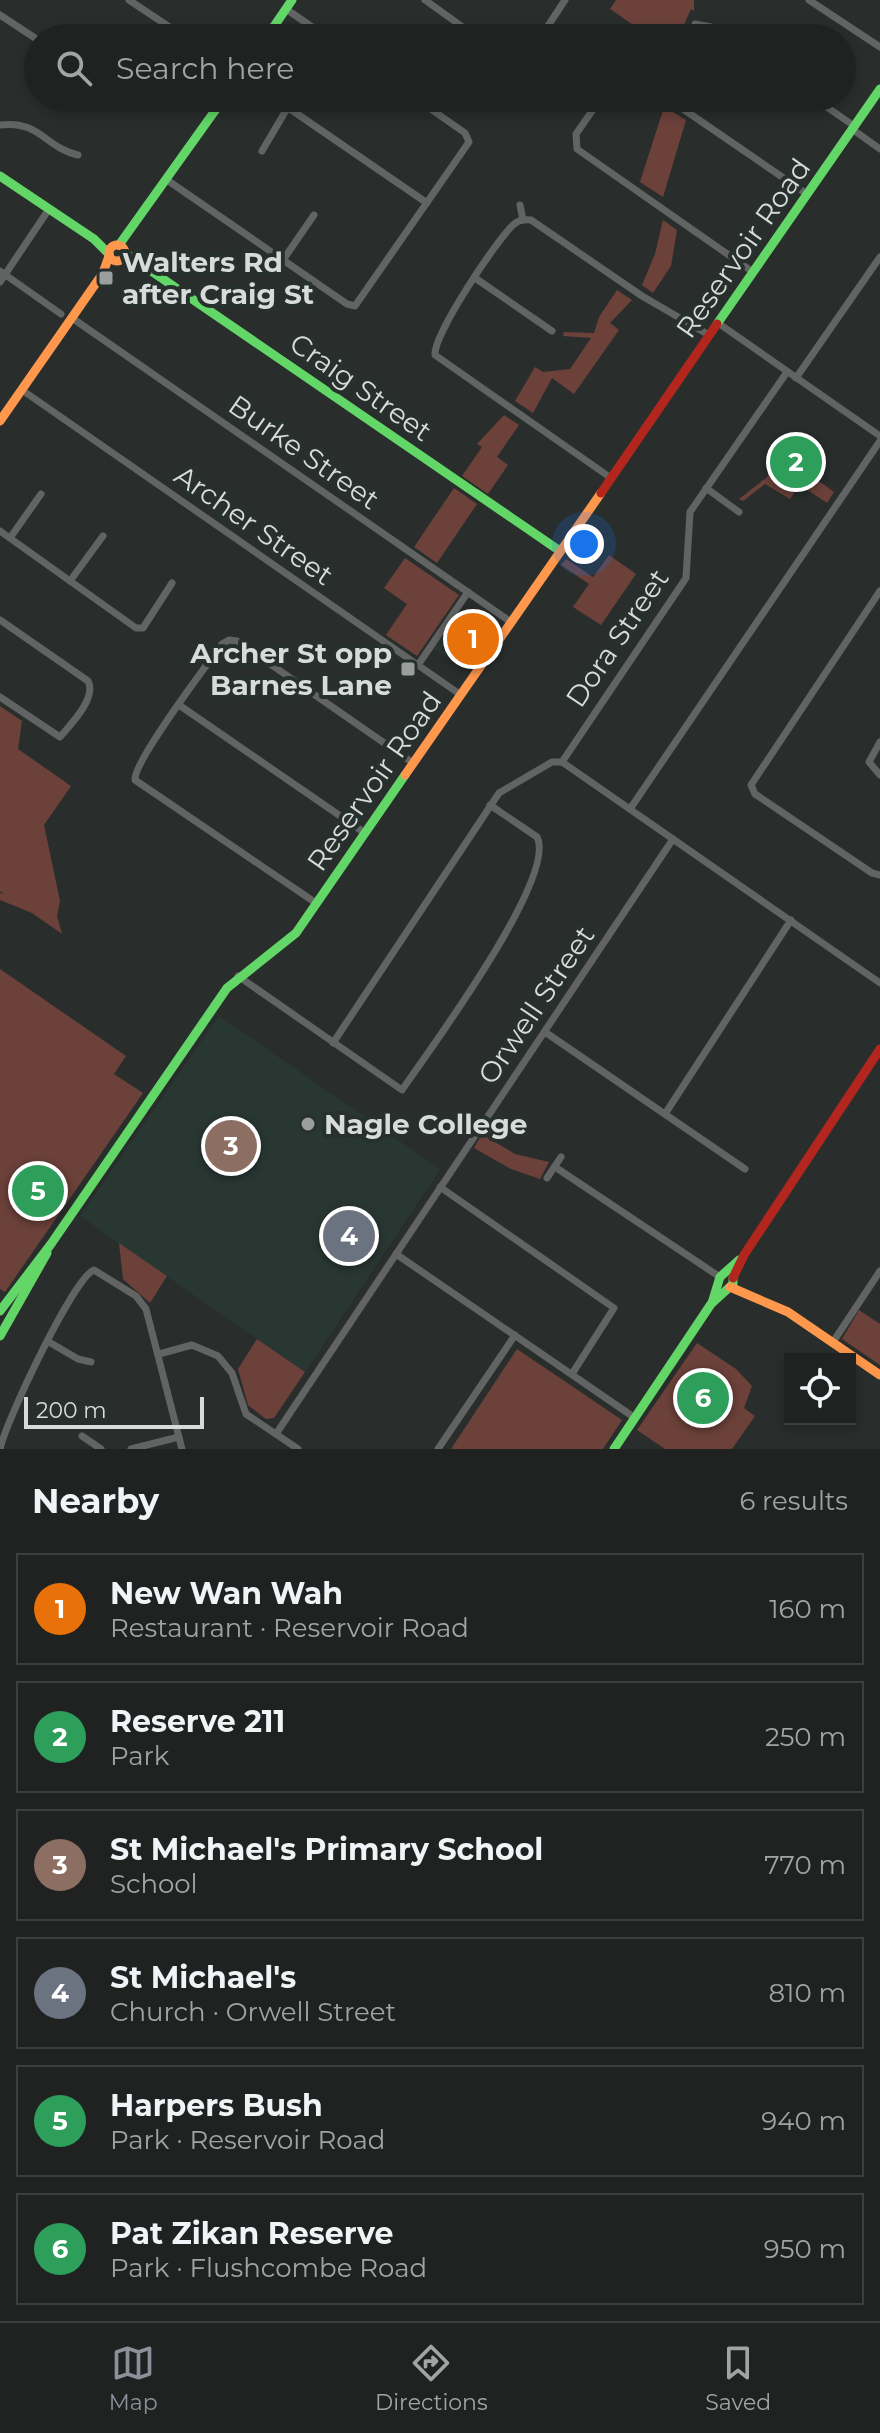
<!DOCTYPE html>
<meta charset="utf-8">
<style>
:root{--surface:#1f2221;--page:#2c2f2e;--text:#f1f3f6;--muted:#a1a4a5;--line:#3c3f3f;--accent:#8c9099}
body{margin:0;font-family:Montserrat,sans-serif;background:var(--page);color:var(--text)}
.controls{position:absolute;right:24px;bottom:24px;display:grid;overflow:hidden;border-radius:0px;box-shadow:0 4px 12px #0003}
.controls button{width:72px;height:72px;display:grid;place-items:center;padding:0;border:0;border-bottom:2px solid var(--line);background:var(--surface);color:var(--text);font:40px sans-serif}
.scale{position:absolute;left:24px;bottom:20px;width:180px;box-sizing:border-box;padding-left:8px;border:4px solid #d7dcda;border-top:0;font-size:22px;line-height:28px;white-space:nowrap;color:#d7dcda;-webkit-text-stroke:6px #27302d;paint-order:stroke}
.you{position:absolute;left:584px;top:544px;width:28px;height:28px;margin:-20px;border:6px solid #fff;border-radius:50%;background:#1a73e8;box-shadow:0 0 0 12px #1a73e833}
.badge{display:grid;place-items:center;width:52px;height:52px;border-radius:50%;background:var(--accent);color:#fff;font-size:26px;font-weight:700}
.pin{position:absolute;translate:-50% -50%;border:4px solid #fff;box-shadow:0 2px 8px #0006}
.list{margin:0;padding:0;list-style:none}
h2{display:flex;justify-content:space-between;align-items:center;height:104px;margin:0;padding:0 32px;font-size:34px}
h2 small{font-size:26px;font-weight:400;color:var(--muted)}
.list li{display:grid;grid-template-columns:52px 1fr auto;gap:24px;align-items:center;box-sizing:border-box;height:112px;margin:0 16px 16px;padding:0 16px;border:2px solid var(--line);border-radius:0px}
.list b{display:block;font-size:30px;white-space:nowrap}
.list p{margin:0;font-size:26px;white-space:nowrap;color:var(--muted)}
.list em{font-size:26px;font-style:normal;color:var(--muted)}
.icon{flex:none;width:44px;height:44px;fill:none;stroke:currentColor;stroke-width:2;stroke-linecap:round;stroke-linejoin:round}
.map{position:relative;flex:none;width:880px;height:1449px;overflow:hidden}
.search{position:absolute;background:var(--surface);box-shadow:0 4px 12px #0003;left:24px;right:24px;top:24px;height:88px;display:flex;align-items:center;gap:20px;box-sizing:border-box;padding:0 28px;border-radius:44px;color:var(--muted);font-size:30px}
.sheet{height:872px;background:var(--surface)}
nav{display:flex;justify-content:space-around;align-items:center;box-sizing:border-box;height:112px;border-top:2px solid var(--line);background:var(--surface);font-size:22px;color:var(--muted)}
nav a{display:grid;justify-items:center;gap:4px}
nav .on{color:var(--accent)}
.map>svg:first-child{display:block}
.built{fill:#293733}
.green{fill:#6c413a}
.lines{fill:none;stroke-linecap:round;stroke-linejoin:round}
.street{stroke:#616462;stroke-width:7}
.fast{stroke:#63d668;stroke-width:9}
.slow{stroke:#ff974d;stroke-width:9}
.jam{stroke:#b3261e;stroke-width:9}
.poi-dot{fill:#9a9f9d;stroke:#27302d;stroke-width:3}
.labels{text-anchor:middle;stroke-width:8;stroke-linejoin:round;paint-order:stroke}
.street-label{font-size:28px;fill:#d7dcda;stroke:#27302d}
.poi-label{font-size:28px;font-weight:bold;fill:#d7dcda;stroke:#27302d;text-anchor:start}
</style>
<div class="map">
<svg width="880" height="1449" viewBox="0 0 880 1449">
<rect width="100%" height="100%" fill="#292e2c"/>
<g class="built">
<path d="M459,613L479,626L480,631L454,663L434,649Z"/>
<path d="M219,1016L440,1169L305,1372L80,1216Z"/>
</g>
<g class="green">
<path d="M616,0H694V11L691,9L684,25L690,38H652L610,9Z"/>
<path d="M664,107L686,120L663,197L640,182Z"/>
<path d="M663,220L677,230L671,266L653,293L642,285L655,254Z"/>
<path d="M617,290L632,300L610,323L619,330L574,394L552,378L533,413L515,401L535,367L543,372L570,369L591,338L563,336L564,332L594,333L599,317Z"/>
<path d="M504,415L519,425L497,457L508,465L488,494L462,476L482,447L477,444Z"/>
<path d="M797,432L823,450L808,473L834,492L827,503L800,485L790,499L765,484L743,501L739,499L766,478Z"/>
<path d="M454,488L477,504L437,563L414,547Z"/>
<path d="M609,555L636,574L601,625L573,607L589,584L561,565L566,559L593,577Z"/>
<path d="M405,558L459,595L417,656L386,635L407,604L384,588Z"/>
<path d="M0,706L22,721L18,749L71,786L44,825L60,901L57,916L62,934L32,913L0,900V893L4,894L0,891Z"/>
<path d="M0,969L126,1056L114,1074L143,1093L5,1292L0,1289Z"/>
<path d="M482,1134L515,1154L549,1162L540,1179L511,1169L474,1148Z"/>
<path d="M119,1243L167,1276L150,1303L123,1279Z"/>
<path d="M859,1310L880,1324V1365L842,1339Z"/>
<path d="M257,1339L305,1372L274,1418L266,1419L248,1405L238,1369Z"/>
<path d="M697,1343L736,1369L752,1386L744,1408L755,1416L732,1449H665L637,1430Z"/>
<path d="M517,1349L622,1420L603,1449H451Z"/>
</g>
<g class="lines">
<g class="street">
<path d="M129,0L186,38"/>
<path d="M425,0L478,38"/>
<path d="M809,0L880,47"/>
<path d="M286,9L328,38"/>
<path d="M0,15L38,40"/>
<path d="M695,24L711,27L727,38"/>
<path d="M540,38L565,0"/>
<path d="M274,98L427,203"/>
<path d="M601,98L576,134L577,149L753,272"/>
<path d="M667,98L807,194"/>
<path d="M814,98L854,126"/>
<path d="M0,125C40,120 44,147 78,155"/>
<path d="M852,129L880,149"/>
<path d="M262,151L288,107"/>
<path d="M167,180L347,304L355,306L469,142L465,133L415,98"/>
<path d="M520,205L523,220"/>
<path d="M283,260L314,215"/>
<path d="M0,271L61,314"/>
<path d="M475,278L552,331"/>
<path d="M0,282L49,209"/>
<path d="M72,318L511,622"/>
<path d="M718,323L880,436"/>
<path d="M796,378L880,257"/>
<path d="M22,390L461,695"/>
<path d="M611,478L435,355C433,335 496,241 513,225C518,220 523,219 531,220L642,296L709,335"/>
<path d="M706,488L739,512"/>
<path d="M0,531L136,628H143L172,583"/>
<path d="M10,538L41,494"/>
<path d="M70,581L103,536"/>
<path d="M880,591L751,785L755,794L872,873L880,875"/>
<path d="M0,620L88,681C97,698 71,724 60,737L0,697"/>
<path d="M418,665L468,592"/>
<path d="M179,705L365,833"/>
<path d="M880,742L869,762L880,775"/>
<path d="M562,762L686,578L690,512L787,372"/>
<path d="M562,762L880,983"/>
<path d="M630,809L880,441"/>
<path d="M316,903L135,780C133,762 207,665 222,644L229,640L237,641L413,763"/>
<path d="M238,976L402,1090C428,1052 558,877 537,837L490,805"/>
<path d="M545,1032L745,1169"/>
<path d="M333,1043L499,793L552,762H562"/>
<path d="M665,1114L791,920"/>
<path d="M555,1167L720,1277"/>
<path d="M547,1178L561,1157"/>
<path d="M440,1187L614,1308L572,1374"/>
<path d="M396,1254L635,1418"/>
<path d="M49,1342L78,1359L91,1362"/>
<path d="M833,1342L880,1271"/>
<path d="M159,1354L192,1345L218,1356L232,1373L246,1414L298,1449"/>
<path d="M276,1434L673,839"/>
<path d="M82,1436L101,1449"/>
<path d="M0,1449C5,1423 74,1277 94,1270L136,1296L146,1309L182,1449"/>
<path d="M131,1449L179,1437"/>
<path d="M438,1449L515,1335"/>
</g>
<g class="fast">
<path d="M266,38L292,0"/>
<path d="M0,176L94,239L109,254"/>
<path d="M119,245L224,98"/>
<path d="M125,253L560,551"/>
<path d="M717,324L880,89"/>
<path d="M712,1303L720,1277L739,1260"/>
<path d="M0,1311L51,1244L227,988L296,933L405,775"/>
<path d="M0,1336L47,1253"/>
<path d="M614,1449L711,1304L733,1284V1278"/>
</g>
<g class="slow">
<circle cx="117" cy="253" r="8"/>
<path d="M0,421L103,273L109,256"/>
<path d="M405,775L601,493"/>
<path d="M730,1287L788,1312L880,1375"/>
</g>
<g class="jam">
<path d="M601,493L717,324"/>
<path d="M733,1278L744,1255L880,1049"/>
</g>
</g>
<g class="poi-dot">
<rect x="98" y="270" width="16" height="16" rx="4"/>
<rect x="400" y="661" width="16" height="16" rx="4"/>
<circle cx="308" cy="1124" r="8"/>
</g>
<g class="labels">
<g class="street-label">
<text transform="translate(743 248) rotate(-55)" y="10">Reservoir Road</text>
<text transform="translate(361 387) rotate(35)" y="10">Craig Street</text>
<text transform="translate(304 452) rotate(35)" y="10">Burke Street</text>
<text transform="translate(254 525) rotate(35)" y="10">Archer Street</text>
<text transform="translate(617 638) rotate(-56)" y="10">Dora Street</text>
<text transform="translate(374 781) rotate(-55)" y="10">Reservoir Road</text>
<text transform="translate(536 1005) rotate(-56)" y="10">Orwell Street</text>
</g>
<g class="poi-label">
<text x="122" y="272">Walters Rd<tspan x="122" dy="32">after Craig St</tspan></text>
<text x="392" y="663" text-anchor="end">Archer St opp<tspan x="392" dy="32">Barnes Lane</tspan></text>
<text x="324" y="1134">Nagle College</text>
</g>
</g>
</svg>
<div class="controls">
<button><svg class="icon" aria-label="locate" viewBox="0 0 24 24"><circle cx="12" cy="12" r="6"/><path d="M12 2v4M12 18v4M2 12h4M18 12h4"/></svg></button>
</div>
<div class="scale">200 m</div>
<div class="you"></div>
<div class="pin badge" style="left:473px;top:639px;background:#e8710a">1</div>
<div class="pin badge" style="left:796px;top:462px;background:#2e9e5b">2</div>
<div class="pin badge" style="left:231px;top:1146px;background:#8d6e63">3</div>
<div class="pin badge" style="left:349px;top:1236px;background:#6b7280">4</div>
<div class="pin badge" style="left:38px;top:1191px;background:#2e9e5b">5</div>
<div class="pin badge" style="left:703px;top:1398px;background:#2e9e5b">6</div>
<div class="search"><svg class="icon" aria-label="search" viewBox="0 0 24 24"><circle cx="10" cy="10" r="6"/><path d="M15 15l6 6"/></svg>Search here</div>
</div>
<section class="sheet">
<h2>Nearby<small>6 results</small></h2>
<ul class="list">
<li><span class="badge" style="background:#e8710a">1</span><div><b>New Wan Wah</b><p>Restaurant · Reservoir Road</p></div><em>160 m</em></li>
<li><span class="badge" style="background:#2e9e5b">2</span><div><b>Reserve 211</b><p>Park</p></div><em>250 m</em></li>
<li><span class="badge" style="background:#8d6e63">3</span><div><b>St Michael's Primary School</b><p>School</p></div><em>770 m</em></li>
<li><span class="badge" style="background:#6b7280">4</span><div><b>St Michael's</b><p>Church · Orwell Street</p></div><em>810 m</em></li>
<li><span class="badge" style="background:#2e9e5b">5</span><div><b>Harpers Bush</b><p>Park · Reservoir Road</p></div><em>940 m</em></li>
<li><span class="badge" style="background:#2e9e5b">6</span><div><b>Pat Zikan Reserve</b><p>Park · Flushcombe Road</p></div><em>950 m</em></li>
</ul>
</section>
<nav>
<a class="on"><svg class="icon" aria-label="map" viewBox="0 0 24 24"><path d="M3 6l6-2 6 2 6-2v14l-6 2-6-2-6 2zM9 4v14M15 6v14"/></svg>Map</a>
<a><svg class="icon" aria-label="directions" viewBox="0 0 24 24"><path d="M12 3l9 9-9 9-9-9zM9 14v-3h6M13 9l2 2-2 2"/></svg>Directions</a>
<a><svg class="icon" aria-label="saved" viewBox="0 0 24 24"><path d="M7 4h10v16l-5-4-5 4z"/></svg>Saved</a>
</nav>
